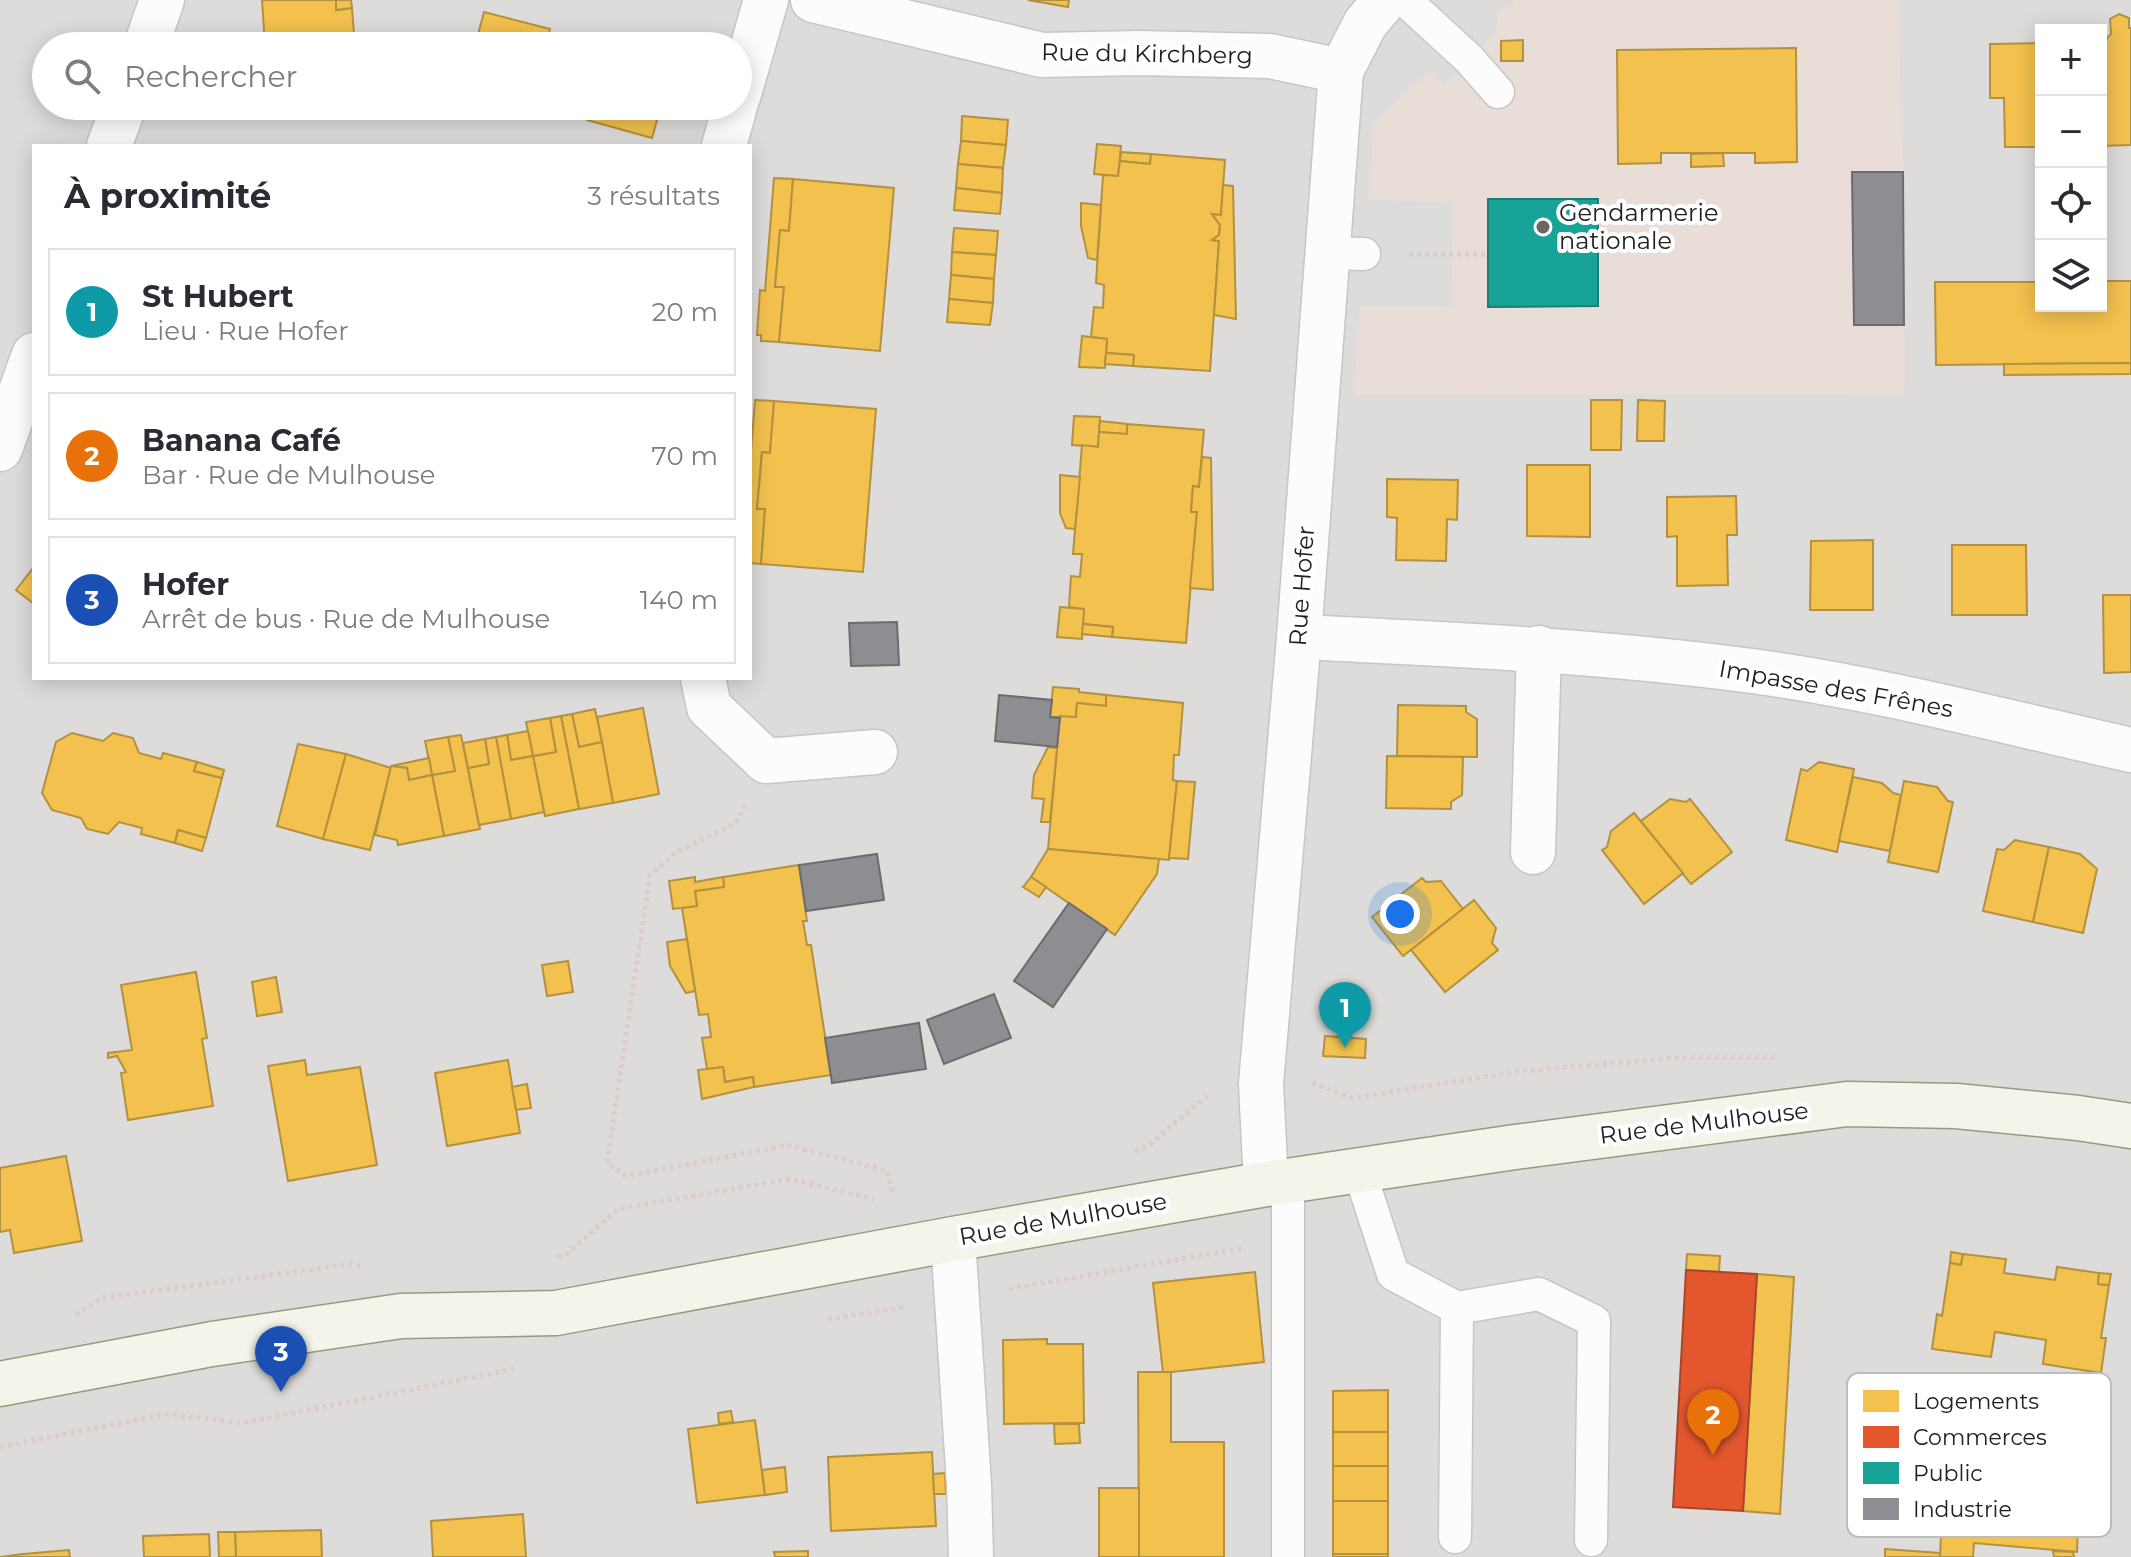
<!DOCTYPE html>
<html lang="fr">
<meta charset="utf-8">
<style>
:root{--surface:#fff;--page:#f2f2f3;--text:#2b2b33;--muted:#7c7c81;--line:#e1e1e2;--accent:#d93025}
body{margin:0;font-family:Montserrat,sans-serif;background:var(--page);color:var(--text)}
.controls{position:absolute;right:24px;top:24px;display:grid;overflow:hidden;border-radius:0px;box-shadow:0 4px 20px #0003}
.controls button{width:72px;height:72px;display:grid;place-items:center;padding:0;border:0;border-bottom:2px solid var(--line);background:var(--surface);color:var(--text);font:40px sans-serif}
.you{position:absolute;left:1400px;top:914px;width:28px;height:28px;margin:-20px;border:6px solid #fff;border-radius:50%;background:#1a73e8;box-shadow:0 0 0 12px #1a73e833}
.badge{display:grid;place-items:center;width:52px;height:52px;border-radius:50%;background:var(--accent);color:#fff;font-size:26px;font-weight:700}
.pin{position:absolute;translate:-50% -66px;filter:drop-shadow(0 2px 4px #0008)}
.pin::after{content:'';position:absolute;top:42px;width:28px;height:24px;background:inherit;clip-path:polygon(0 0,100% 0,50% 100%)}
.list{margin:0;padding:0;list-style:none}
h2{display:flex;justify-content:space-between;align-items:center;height:104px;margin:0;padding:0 32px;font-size:34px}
h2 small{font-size:26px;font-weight:400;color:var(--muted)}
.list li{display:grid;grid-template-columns:52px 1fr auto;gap:24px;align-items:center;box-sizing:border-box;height:128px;margin:0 16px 16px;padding:0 16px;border:2px solid var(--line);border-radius:0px}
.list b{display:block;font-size:30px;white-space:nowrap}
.list p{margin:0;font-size:26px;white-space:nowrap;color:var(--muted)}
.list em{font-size:26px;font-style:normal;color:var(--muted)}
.icon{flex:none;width:44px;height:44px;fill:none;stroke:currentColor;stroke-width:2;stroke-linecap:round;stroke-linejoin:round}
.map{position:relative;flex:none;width:2131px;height:1557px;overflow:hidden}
.search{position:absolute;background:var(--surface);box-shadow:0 4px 20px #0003;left:32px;top:32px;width:720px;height:88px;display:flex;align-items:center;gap:20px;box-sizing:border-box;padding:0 28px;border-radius:44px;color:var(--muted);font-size:30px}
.panel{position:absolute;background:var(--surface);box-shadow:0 4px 20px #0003;left:32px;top:144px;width:720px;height:536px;border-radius:0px}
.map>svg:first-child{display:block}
.residential{fill:#dddcda;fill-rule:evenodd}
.religious{fill:#dcdcda}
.military{fill:#e9ddd8}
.homes{fill:#f2c14e;stroke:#b39140;stroke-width:2}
.shops{fill:#e4572e;stroke:#a9462a;stroke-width:2}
.public{fill:#17a398;stroke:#1a7c74;stroke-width:2}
.industry{fill:#8d8d92;stroke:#6c6c70;stroke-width:2}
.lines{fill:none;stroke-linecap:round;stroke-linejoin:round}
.service-casing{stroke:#c7c6c5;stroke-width:35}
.minor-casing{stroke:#c7c6c5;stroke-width:47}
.secondary-casing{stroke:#98997f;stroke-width:47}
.path{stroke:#dccdca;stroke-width:5;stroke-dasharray:4 4;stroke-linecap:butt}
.service{stroke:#fcfcfc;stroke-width:32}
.minor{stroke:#fcfcfc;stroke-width:44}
.secondary{stroke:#f4f4eb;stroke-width:44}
.poi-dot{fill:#686766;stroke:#fff;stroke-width:3}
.labels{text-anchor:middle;stroke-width:8;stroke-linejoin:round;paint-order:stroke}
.street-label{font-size:24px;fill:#202020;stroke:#fff}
.poi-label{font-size:24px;fill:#202020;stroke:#fff;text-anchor:start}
.key{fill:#fff;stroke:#bcbcbc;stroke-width:2}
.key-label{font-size:22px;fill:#202020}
</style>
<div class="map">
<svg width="2131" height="1557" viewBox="0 0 2131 1557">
<rect width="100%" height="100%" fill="#eeece9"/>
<path class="residential" d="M0,0H2131V1557H0ZM2041,30H2101V306H2041ZM46,46H738V106H46ZM34,146H750V678H34Z"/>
<g class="religious">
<path d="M1369,200L1453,201L1451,307L1360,306Z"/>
<path d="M1667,1229L1650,1519L1620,1557H1399L1398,1333L1365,1279Z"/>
</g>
<path class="military" d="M1515,0H1898L1903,172L1905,394L1354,395L1360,306L1451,307L1453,202L1369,200L1374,121L1431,70L1444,85L1497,31L1498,10L1510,7Z"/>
<g class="homes">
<path d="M262,0H336V10L352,8L355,46H265Z"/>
<path d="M336,0H351L352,8L336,10Z"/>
<path d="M1028,0H1069L1068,7Z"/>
<path d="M484,12L550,29L545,46H475Z"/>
<path d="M2119,14L2129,18V28H2131V145L2101,146V45L2111,34L2110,19Z"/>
<path d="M1523,40V61H1501V41Z"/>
<path d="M2041,43V147H2005L2004,98H1990V44Z"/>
<path d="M1796,48L1797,162L1755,163V153H1661V163L1618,164L1617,50Z"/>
<path d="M591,106H661L652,138L587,120Z"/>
<path d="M962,116L1008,120L1006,145L961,141Z"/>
<path d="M961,141L1006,145L1003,168L958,164Z"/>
<path d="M1097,144L1121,146L1118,176L1094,174Z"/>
<path d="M1121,152L1151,154L1150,164L1120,161Z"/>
<path d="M1723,153L1724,166L1691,167V154Z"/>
<path d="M1151,154L1225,160L1221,215L1212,214L1220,225L1219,235L1212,240L1219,241L1210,371L1133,366L1134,355L1106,353L1107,339L1091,337L1094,307L1103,308L1104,285L1096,283L1103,175L1118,176L1120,161L1150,164Z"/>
<path d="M958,164L1003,168L1002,193L956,188Z"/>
<path d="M774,178L793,179L789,231L780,230L775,287H784L779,342L761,341V335H757L760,290L765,291Z"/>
<path d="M793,179L894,188L880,351L779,342L784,287H775L780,230L789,231Z"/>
<path d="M1223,185L1233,186L1236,319L1214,315L1219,241L1212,240L1219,235L1220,225L1212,214L1221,215Z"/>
<path d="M956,188L1002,193L1000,214L954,210Z"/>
<path d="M1081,203L1101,205L1097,260L1088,258L1081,226Z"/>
<path d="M954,228L998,231L996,255L952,252Z"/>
<path d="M952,252L996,255L994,279L951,275Z"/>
<path d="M951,275L994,279L993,303L949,299Z"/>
<path d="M2101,281H2131V363L1936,365L1935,282H2041V306H2101Z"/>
<path d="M949,299L993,303L990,325L947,322Z"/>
<path d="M1082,336L1107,339L1105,368L1079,367Z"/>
<path d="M1106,353L1134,355L1133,366L1105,364Z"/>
<path d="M2131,363V374L2004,375V364Z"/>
<path d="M755,400L774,401L770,453L762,452L757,509H765L761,564L750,563V465Z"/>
<path d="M1591,400H1622L1621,450H1591Z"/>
<path d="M1638,400L1665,401L1664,441H1637Z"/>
<path d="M774,401L876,409L863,572L761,564L765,509H757L762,452L770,453Z"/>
<path d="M1074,416L1100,417L1098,447L1072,445Z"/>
<path d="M1100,421L1127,424V434L1099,432Z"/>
<path d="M1127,424L1204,430L1199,487L1193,486L1191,512H1197L1186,643L1112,637L1113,627L1083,624L1084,609L1069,607L1071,576L1080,577L1082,554H1073L1082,445L1098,447L1099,432L1127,434Z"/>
<path d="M1202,457L1211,458L1213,590L1190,588L1197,512H1191L1193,486L1199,487Z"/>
<path d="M1527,465H1590V537L1527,536Z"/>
<path d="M1060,475L1080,477L1075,529L1066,528L1060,513Z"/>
<path d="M1387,479L1458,480L1457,520L1447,519L1446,561L1396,560L1397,518L1387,517Z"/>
<path d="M1736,496L1737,535H1727L1728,585L1677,586V536L1667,537V497Z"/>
<path d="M1873,540V610H1810L1811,541Z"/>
<path d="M1952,545H2026L2027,615H1952Z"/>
<path d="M34,567V604L16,590Z"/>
<path d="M2103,595H2131V672L2104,673Z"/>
<path d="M1060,607L1084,609L1082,639L1057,637Z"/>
<path d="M1083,624L1113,627L1112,637L1082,634Z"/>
<path d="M1053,687L1079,689V692L1106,695V706L1077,703L1076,717H1050Z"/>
<path d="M1106,695L1183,703L1179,755H1174L1173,780L1177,781L1169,860L1048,849L1060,716L1076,717L1077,703L1106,706Z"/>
<path d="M1398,705L1466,706V712L1477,719V757L1397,756Z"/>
<path d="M643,708L659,794L613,803L597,717Z"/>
<path d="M595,709L602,742L579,747L572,714Z"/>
<path d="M572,714L579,747L602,742L613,803L579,809L561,716Z"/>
<path d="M561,716L579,809L545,816L533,756L556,752L550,718Z"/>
<path d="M550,718L556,752L533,756L526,722Z"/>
<path d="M528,731L533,756L511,760L507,735Z"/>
<path d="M72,733L103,741L113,733L133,738L139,753L161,759L163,753L197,762L194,771L222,778L206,838L178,830L175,843L141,834L142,828L119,822L108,834L87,829L81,818L52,810L42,793L56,742Z"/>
<path d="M461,735L480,829L444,836L432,775L455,771L448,737Z"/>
<path d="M507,735L511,760L533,756L544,812L511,819L496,737Z"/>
<path d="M448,737L455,771L432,775L425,741Z"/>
<path d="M496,737L511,819L479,825L468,768L489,764L485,739Z"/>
<path d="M485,739L489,764L468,768L463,743Z"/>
<path d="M298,744L346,754L323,839L277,826Z"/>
<path d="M1048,747L1057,748L1050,822H1041L1044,799L1032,798L1034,775Z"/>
<path d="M346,754L391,768L370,850L323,839Z"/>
<path d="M1387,756L1463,757L1462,795L1451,802V809L1386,808Z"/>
<path d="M429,758L432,775L409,780L407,768L391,766Z"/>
<path d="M197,762L224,770L222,778L194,771Z"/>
<path d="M1819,762L1854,769L1837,852L1786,840L1801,769L1807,771Z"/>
<path d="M391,766L407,768L409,780L432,775L444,836L398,845L397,840L375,835Z"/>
<path d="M1853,777L1882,783L1893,793L1901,795L1890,851L1839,841Z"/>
<path d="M1177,781L1195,782L1188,859L1169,858Z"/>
<path d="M1904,781L1937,787L1948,801L1953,802L1938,872L1888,862Z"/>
<path d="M1670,799L1686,802L1690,799L1732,852L1691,884L1641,821Z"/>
<path d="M1634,813L1683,873L1644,904L1602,850L1607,847L1611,831Z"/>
<path d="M178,830L206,838L202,851L175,843Z"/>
<path d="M2015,840L2049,847L2033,922L1983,911L1997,849L2004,850Z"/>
<path d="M2049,847L2080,854L2097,869L2083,933L2033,922Z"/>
<path d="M1048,849L1159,859L1157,874L1115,935L1031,877Z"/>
<path d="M799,865L807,921H803L807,945H811L831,1075L754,1087L753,1077L725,1082L723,1067L707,1069L702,1038L711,1037L708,1014L699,1015L682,908L697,906L695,891L724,887L723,877Z"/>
<path d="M695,877V882L723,877L724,887L695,891L697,906L673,909L669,881Z"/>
<path d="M1031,877L1046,887L1039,897L1023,887Z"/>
<path d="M1422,878L1426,882L1441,881L1463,909L1403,956L1372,917Z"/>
<path d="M1474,900L1496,928L1492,943L1498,950L1445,992L1411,950Z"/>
<path d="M687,939L695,991L686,993L670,966L667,942Z"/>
<path d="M568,961L573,992L547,996L542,965Z"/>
<path d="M196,972L207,1038L202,1039L213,1106L128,1120L121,1073L126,1072L117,1056L108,1058V1053L132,1050L121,985Z"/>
<path d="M276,977L282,1012L257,1016L252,982Z"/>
<path d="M1325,1036L1366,1039L1365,1058L1323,1056Z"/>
<path d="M305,1060L307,1075L360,1067L377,1165L288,1181L268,1066Z"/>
<path d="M508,1060L520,1133L447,1146L435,1073Z"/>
<path d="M723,1067L725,1082L753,1077L754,1087L702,1099L698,1070Z"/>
<path d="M527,1084L531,1108L516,1110L512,1087Z"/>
<path d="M66,1156L82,1241L14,1253L10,1230L0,1232V1168Z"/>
<path d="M1951,1252L1963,1254L1961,1265L1950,1263Z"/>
<path d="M1687,1254L1720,1256L1719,1272L1686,1270Z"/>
<path d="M1963,1254L2006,1259L2004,1273L2055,1280L2057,1267L2099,1273L2098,1284L2109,1285L2101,1338H2106L2101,1373L2043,1364L2046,1340L1995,1332L1991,1357L1932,1349L1937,1314L1942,1316L1950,1263L1961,1265Z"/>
<path d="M1255,1272L1264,1362L1163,1373L1153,1283Z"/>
<path d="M2099,1273L2111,1274L2109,1285L2098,1284Z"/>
<path d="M1757,1274L1794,1277L1780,1514L1743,1511Z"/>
<path d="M1047,1339V1344H1083L1084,1423L1004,1424L1003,1340Z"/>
<path d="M1138,1372H1171V1442H1224V1557H1139Z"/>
<path d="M1388,1390V1432H1333V1391Z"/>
<path d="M731,1411L733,1422L719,1424L718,1413Z"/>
<path d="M755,1420L765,1495L697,1503L688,1429Z"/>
<path d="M1054,1424H1079L1080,1443L1055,1444Z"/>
<rect x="1333" y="1432" width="55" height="34"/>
<path d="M932,1452L936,1526L831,1531L828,1457Z"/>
<path d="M1919,1456L1961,1463L1959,1498L2079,1504L2077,1552L1974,1543L1973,1557H1940L1942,1510L1914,1508Z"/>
<rect x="1333" y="1466" width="55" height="35"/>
<path d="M785,1467L787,1492L765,1495L762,1470Z"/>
<path d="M945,1473L946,1494H934L933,1474Z"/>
<rect x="1099" y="1488" width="40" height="69"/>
<rect x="1333" y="1501" width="55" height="53"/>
<path d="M523,1514L526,1557H433L431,1521Z"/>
<path d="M321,1530L322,1557H236L235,1532Z"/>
<path d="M218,1532H235L236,1557H219Z"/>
<path d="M209,1534L210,1557H144L143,1536Z"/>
<path d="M1885,1549L1940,1553V1557H1885Z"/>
<path d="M69,1550L70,1557H0L23,1554Z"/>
<path d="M808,1551V1557H775L774,1552Z"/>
<path d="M2053,1551L2073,1552L2074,1557H2054Z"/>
<rect x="1333" y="1554" width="55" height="3"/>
</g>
<path class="shops" d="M1686,1270L1757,1274L1743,1511L1673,1507Z"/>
<path class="public" d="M1488,199H1598V306L1488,307Z"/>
<g class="industry">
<path d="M1852,172H1903L1904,325H1854Z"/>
<path d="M897,622L899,665L851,666L849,623Z"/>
<path d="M999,695L1052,700L1050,717L1060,718L1057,747L995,741Z"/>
<path d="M877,854L884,900L806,911L799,865Z"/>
<path d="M1069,903L1107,929L1053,1007L1014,981Z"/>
<path d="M994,994L1011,1038L944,1064L927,1020Z"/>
<path d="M919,1023L926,1069L832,1083L825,1038Z"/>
</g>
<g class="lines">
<g class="service-casing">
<g id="service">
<path d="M1405,0L1469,59L1498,92"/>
<path d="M1327,253L1364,254"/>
<path d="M1359,1170L1393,1274L1457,1308L1539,1294L1594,1321L1591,1540"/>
<path d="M1288,1181V1557"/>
<path d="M1455,1537L1457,1308"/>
</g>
</g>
<g class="minor-casing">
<g id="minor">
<path d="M813,0L1042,55L1139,53L1270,56L1341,71"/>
<path d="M146,46L162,0"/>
<path d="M738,97L766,0"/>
<path d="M109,146L124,106"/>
<path d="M724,146L735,106"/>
<path d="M0,449L34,355"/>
<path d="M1299,637C1450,644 1601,651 1752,671C1879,688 2005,722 2131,750"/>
<path d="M703,678L709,707L766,761L875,752"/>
<path d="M1533,852L1539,648"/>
<path d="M1266,1184L1261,1084L1299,637L1341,71L1365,24L1385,0"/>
<path d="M953,1239L969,1484L971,1557"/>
</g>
</g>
<g class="secondary-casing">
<path id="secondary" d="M0,1384L212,1344L401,1316L556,1313L953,1239L1266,1184L1515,1147L1847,1104L1956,1106L2078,1118L2131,1126"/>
</g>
<g class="path">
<path d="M1409,254H1488"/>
<path d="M745,805L736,823L677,852L650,875L607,1163L626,1176L789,1145L887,1171L893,1196"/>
<path d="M1312,1083L1353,1098L1520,1071L1690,1057H1777"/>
<path d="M1135,1151L1148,1146L1209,1094"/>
<path d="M558,1257L568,1253L618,1209L790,1179L874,1199"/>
<path d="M1009,1289L1244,1248"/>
<path d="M76,1315L101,1298L352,1264L362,1267"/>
<path d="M828,1319L905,1307"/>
<path d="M0,1447L166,1414L242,1423L514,1369"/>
</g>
<use href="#service" class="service"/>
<use href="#minor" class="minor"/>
<use href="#secondary" class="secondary"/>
</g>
<circle class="poi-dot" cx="1543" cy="227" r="8"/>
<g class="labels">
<g class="street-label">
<text transform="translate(1147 54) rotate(1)" y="8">Rue du Kirchberg</text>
<text transform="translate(1302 586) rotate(-86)" y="8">Rue Hofer</text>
<text transform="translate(1836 689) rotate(10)" y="8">Impasse des Frênes</text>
<text transform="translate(1704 1123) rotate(-7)" y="8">Rue de Mulhouse</text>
<text transform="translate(1063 1219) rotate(-10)" y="8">Rue de Mulhouse</text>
</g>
<g class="poi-label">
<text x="1559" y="221">Gendarmerie<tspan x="1559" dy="28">nationale</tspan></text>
</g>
</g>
<rect x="1847" y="1373" width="264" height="164" rx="12" class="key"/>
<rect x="1863" y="1390" width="36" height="22" fill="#f2c14e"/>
<rect x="1863" y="1426" width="36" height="22" fill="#e4572e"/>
<rect x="1863" y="1462" width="36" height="22" fill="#17a398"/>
<rect x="1863" y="1498" width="36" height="22" fill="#8d8d92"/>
<g class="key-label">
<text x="1913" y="1409">Logements</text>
<text x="1913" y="1445">Commerces</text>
<text x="1913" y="1481">Public</text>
<text x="1913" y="1517">Industrie</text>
</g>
</svg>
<div class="controls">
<button>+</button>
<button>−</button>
<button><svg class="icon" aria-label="locate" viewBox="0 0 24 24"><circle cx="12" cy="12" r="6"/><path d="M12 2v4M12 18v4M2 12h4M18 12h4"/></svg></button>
<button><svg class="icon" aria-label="layers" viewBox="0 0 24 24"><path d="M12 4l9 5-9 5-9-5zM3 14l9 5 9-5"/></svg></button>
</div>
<div class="you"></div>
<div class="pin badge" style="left:1345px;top:1048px;background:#0f9aa8">1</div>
<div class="pin badge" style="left:1713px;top:1455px;background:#e8710a">2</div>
<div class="pin badge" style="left:281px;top:1392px;background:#1a4fb4">3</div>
<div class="search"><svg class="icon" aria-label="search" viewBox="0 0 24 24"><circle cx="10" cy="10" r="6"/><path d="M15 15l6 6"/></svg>Rechercher</div>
<section class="panel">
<h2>À proximité<small>3 résultats</small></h2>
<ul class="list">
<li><span class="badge" style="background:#0f9aa8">1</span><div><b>St Hubert</b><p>Lieu · Rue Hofer</p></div><em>20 m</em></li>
<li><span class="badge" style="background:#e8710a">2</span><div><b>Banana Café</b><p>Bar · Rue de Mulhouse</p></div><em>70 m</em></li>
<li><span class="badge" style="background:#1a4fb4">3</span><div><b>Hofer</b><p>Arrêt de bus · Rue de Mulhouse</p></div><em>140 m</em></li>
</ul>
</section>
</div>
